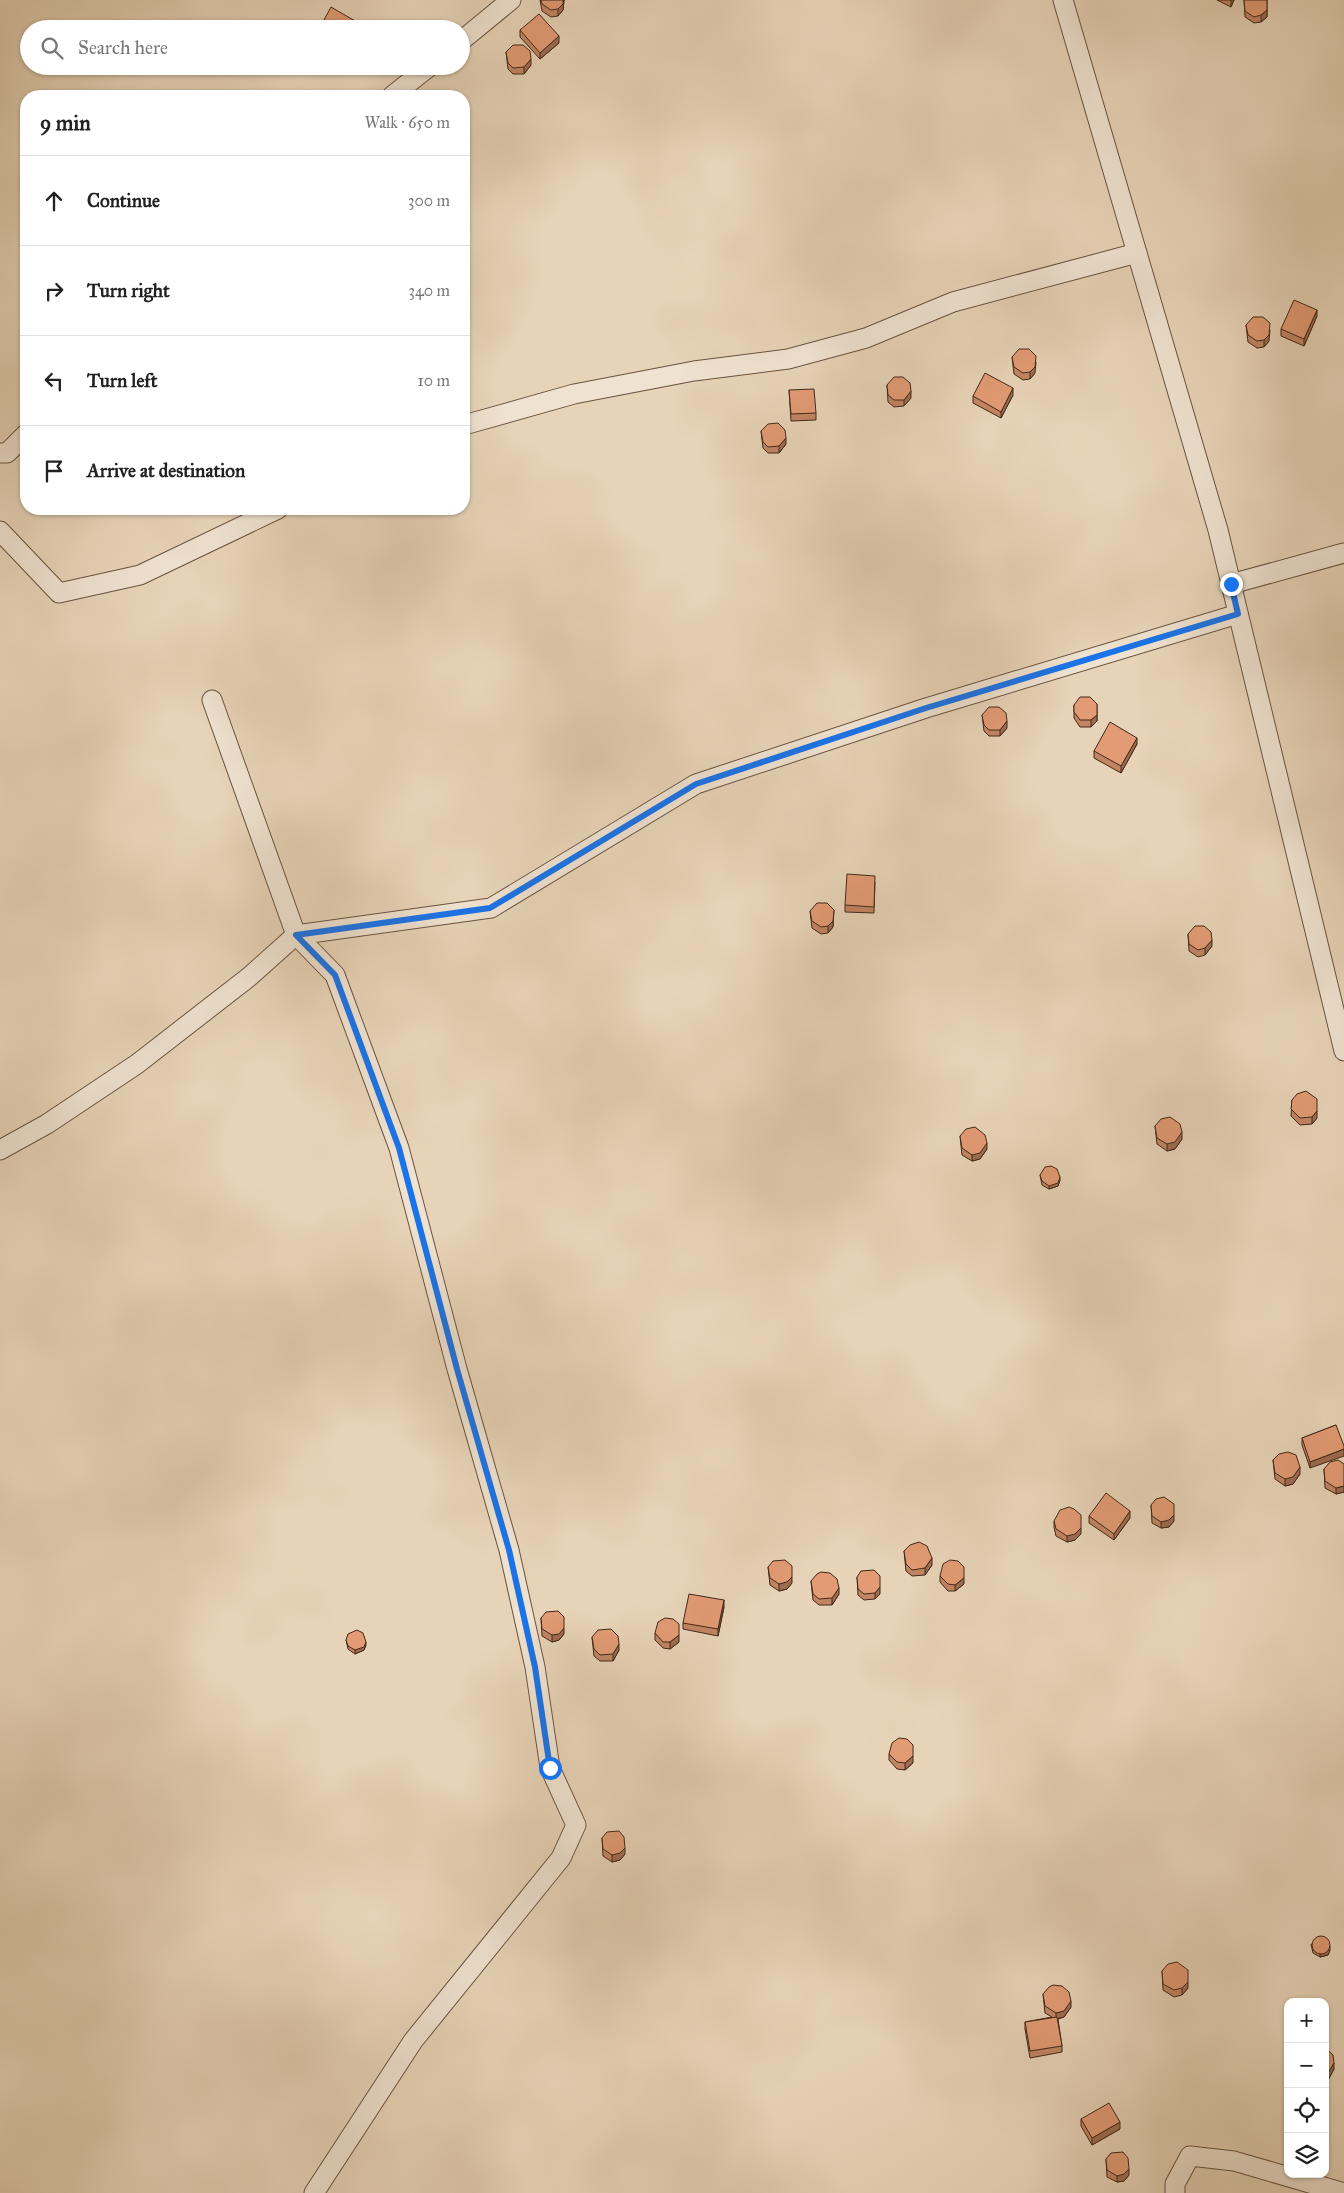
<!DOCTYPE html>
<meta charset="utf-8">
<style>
:root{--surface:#fff;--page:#f2f2f2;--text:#222;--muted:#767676;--line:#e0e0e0}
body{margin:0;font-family:"IM FELL Great Primer",serif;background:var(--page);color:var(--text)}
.controls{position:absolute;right:15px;bottom:15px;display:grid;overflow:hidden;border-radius:10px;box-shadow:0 1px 4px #0004}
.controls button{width:45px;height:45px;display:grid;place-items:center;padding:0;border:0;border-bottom:1px solid var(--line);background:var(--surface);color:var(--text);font:25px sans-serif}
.stop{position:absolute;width:15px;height:15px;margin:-11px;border:4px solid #1a73e8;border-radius:50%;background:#fff}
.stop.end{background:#1a73e8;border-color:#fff;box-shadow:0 1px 5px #0008}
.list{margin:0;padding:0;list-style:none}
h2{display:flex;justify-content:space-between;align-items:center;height:65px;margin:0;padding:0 20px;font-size:21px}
h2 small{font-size:16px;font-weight:400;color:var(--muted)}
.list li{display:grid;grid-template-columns:32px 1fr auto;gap:15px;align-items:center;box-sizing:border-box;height:90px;padding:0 20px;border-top:1px solid var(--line)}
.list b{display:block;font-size:19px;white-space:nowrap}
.list em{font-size:16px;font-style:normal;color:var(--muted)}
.icon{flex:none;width:28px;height:28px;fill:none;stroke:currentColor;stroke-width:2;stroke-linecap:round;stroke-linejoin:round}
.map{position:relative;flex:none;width:1344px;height:2193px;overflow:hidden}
.search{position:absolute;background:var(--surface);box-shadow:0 1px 4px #0004;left:20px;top:20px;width:450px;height:55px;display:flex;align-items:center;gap:12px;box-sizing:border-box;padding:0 18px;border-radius:28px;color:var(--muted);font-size:19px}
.panel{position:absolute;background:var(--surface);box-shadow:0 1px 4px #0004;left:20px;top:90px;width:450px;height:425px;border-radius:20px}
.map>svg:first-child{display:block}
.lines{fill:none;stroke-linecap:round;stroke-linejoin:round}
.minor-casing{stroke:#6a5340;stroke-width:21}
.minor{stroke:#efe2d0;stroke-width:19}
.wall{fill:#c28564;stroke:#412819}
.shaded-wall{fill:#9e6c51;stroke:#412819}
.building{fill:#e29b74;stroke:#412819}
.route{stroke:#1a73e8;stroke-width:6}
</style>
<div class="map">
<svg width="1344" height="2193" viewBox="0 0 1344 2193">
<rect width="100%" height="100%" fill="#e7d3b7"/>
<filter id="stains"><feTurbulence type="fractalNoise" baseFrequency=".004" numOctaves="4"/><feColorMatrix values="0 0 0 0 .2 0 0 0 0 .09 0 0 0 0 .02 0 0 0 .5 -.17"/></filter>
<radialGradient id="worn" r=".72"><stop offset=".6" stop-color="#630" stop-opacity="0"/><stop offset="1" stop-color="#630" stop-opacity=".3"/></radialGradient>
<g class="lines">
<g class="minor-casing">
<g id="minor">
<path d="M1063,0L1218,530L1344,1051"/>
<path d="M461,41L511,0"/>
<path d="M392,96L430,66"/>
<path d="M464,425L574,394L694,371L788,359L866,338L953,302L1137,253"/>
<path d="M0,453H7L26,434"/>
<path d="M0,531L59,593L140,575L278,509"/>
<path d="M1231,584L1344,553"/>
<path d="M212,700L296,935L335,975L399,1148L457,1369L509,1550L535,1667L550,1768L576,1825L561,1858L413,2041L314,2193"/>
<path d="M0,1150L47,1124L137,1064L249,977L296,935L491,908L696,784L926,708L1238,614"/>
<path d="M1175,2193V2184L1190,2156L1234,2161L1344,2193"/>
</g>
</g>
<use href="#minor" class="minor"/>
</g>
<g class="wall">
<path d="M540,0H564L563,10L558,16L551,17L542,11Z"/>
<path d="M1217,0H1234L1231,7Z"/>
<path d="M1244,0H1267V17L1261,22L1254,23L1245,17Z"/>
<path d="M520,30L559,43L540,59L520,37Z"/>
<path d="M506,52L531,65L524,74H513L508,69Z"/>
<path d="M1317,316L1304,346L1281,336V329Z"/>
<path d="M1246,325L1269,341L1264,347L1257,348L1248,342Z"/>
<path d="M1012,357L1035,373L1030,379L1023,380L1014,374Z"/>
<path d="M887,385L911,398L904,406L894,407L888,402Z"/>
<path d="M789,390L816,413V420L791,421Z"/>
<path d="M1013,395L1001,418L973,403V396Z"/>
<path d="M761,431L786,444L779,453H768L763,448Z"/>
<path d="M1097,704V721L1091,727H1080L1074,718V705Z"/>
<path d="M982,715L1007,728L1000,736H989L984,731Z"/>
<path d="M1137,744L1121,773L1094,758V751Z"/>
<path d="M875,882L874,913L845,912V905Z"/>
<path d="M834,910L833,927L828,933L821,934L812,928L810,911Z"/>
<path d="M1188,934L1212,946L1205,955L1198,957L1189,951Z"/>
<path d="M1292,1100L1317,1118L1312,1124L1300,1125L1291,1116Z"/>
<path d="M1155,1126L1182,1139L1175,1149L1167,1151L1157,1144Z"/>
<path d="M960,1136L987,1149L980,1159L972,1161L962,1155Z"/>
<path d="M1040,1175L1060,1180L1058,1186L1049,1189L1042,1185Z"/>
<path d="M1336,1425L1310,1468L1302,1445V1438Z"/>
<path d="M1273,1460L1300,1474L1293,1484L1285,1486L1275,1479Z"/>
<path d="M1324,1469L1344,1492L1336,1494L1325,1488Z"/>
<path d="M1151,1505L1174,1521L1169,1527L1161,1528L1152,1523Z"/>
<path d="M1089,1516L1130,1518L1114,1540L1089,1523Z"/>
<path d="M1054,1521L1081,1534L1075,1540L1067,1542L1056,1536L1054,1527Z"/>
<path d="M904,1551L932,1565L925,1575L912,1576L906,1571Z"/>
<path d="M768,1567L792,1583L787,1589L779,1591L770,1585Z"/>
<path d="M940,1576L964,1584L955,1591H948L940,1582Z"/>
<path d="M857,1577L880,1594L875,1599L864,1600L858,1595Z"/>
<path d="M811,1581L839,1594L832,1605H819L813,1600Z"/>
<path d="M724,1607L718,1636L683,1629V1623Z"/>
<path d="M541,1618L564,1634L559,1640L552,1642L542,1636Z"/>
<path d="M655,1633L679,1642L670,1649L663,1648L655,1640Z"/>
<path d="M592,1637L619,1650L613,1661H600L594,1656Z"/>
<path d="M346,1640L366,1645L364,1650L355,1654L348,1649Z"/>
<path d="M889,1754L913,1763L905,1770L897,1769L889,1760Z"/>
<path d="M602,1838L625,1854L620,1860L612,1862L603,1856Z"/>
<path d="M1311,1944L1330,1950L1328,1955L1320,1957L1313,1953Z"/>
<path d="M1162,1971L1188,1988L1182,1995L1174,1997L1163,1990Z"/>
<path d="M1043,1994L1071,2007L1064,2017L1058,2019L1062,2046V2052L1030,2058L1025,2029V2022L1052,2017L1045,2013Z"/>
<path d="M1325,2048L1334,2069L1328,2080H1325Z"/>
<path d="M1081,2119L1120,2129L1092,2145L1081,2126Z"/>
<path d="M1106,2159L1129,2175L1124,2181L1117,2182L1107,2177Z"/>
</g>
<g class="shaded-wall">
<path d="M564,0L563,10L558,16V9Z"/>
<path d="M1231,0H1234L1231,7Z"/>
<path d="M1267,10V17L1261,22V15Z"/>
<path d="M559,36V43L540,59V53Z"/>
<path d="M531,59V65L524,74V67Z"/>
<path d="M1317,310V316L1304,346V339Z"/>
<path d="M1270,330L1269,341L1264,347V340Z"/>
<path d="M1036,362L1035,373L1030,379V372Z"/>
<path d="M1013,388V395L1001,418V412Z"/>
<path d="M911,391V398L904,406V400Z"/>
<path d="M786,438V444L779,453V446Z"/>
<path d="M1097,715V721L1091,727V720Z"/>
<path d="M1007,721V728L1000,736V730Z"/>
<path d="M1137,738V744L1121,773V766Z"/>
<path d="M833,921V927L828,933V926Z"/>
<path d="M1212,940V946L1205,955V948Z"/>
<path d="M1317,1111V1118L1312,1124V1117Z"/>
<path d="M1182,1132V1139L1175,1149L1167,1151V1144Z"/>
<path d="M987,1143V1149L980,1159L972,1161V1155Z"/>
<path d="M1060,1177V1180L1058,1186L1049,1189V1186Z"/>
<path d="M1344,1449V1456L1310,1468V1462Z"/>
<path d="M1300,1467V1474L1293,1484L1285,1486V1479Z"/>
<path d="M1344,1486V1492L1336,1494V1488Z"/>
<path d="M1130,1511V1518L1114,1540V1534Z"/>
<path d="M1174,1515V1521L1169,1527L1161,1528V1522Z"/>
<path d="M1081,1528V1534L1075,1540L1067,1542V1536Z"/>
<path d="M932,1558V1565L925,1575V1568Z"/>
<path d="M792,1577V1583L787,1589L779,1591V1584Z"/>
<path d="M964,1578V1584L955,1591V1585Z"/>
<path d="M880,1587V1594L875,1599V1593Z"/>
<path d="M839,1588V1594L832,1605V1598Z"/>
<path d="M724,1600V1607L718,1636V1629Z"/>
<path d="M564,1628V1634L559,1640L552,1642V1635Z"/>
<path d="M679,1635V1642L670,1649V1642Z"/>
<path d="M366,1642V1645L364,1650L355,1654V1650Z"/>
<path d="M619,1644V1650L613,1661V1654Z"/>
<path d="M913,1756V1763L905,1770V1763Z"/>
<path d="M625,1848V1854L620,1860L612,1862V1855Z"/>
<path d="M1330,1946V1950L1328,1955L1320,1957V1954Z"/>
<path d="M1188,1982V1988L1182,1995V1988Z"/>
<path d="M1071,2001V2007L1064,2017L1056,2019V2013Z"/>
<path d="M1334,2063V2069L1328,2080V2073Z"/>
<path d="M1120,2122V2129L1092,2145V2138Z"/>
<path d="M1129,2169V2175L1124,2181L1117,2182V2176Z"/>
</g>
<g class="building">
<path d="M541,0H563V4L558,9L551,10L542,4Z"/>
<path d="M1244,0H1267V10L1261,15L1254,17L1245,11Z"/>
<path d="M331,7L362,25L360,29H319Z"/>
<path d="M539,14L559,36L540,53L520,30Z"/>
<path d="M513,45H523L530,51L531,59L524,67L513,68L508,63L506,52Z"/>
<path d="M1294,300L1317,310L1304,339L1281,329Z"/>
<path d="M1253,317H1263L1270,323L1269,335L1264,340L1257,341L1248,335L1246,325Z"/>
<path d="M1019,349H1029L1036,356L1035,367L1030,372L1023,373L1014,367L1012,357Z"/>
<path d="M985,373L1013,388L1001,412L973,396Z"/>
<path d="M894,377H903L910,383L911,391L904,400H894L888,395L887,385Z"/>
<path d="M814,389L816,413L791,414L789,390Z"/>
<path d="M778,423L785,430L786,438L779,446L768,447L763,442L761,431L768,424Z"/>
<path d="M1080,697H1090L1097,704V715L1091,720H1080L1074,712V705Z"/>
<path d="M989,707H999L1006,713L1007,721L1000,730H989L984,725L982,715Z"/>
<path d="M1110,722L1137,738L1121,766L1094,751Z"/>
<path d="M847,874L875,876L874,907L845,905Z"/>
<path d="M817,903H827L834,910L833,921L828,926L821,927L812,921L810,911Z"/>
<path d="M1195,926H1204L1211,932L1212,940L1205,948L1198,950L1189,944L1188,934Z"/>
<path d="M1306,1091L1317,1099V1111L1312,1117L1300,1118L1291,1109L1292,1100L1297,1094Z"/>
<path d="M1170,1117L1180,1124L1182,1132L1175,1142L1167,1144L1157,1138L1155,1126L1161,1119Z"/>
<path d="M975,1127L985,1135L987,1143L980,1153L972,1155L962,1148L960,1136L966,1129Z"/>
<path d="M1051,1166L1057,1169L1060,1177L1058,1183L1049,1186L1042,1181L1040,1175L1045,1167Z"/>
<path d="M1336,1425L1344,1446V1449L1310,1462L1302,1438Z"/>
<path d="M1288,1452L1296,1455L1300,1467L1293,1477L1285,1479L1275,1473L1273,1460L1279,1454Z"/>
<path d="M1338,1460L1344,1464V1486L1336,1488L1325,1481L1324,1469L1330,1462Z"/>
<path d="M1106,1493L1130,1511L1114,1534L1089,1516Z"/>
<path d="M1164,1497L1174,1504V1515L1169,1520L1161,1522L1152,1516L1151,1505L1156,1499Z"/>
<path d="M1069,1507L1074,1509L1081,1515V1528L1075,1534L1067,1536L1056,1529L1054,1521L1060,1510Z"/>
<path d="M919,1542L927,1546L932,1558L925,1568L912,1570L906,1564L904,1551L910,1545Z"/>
<path d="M785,1560L792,1566V1577L787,1582L779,1584L770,1578L768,1567L773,1561Z"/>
<path d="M950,1560L958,1561L964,1567V1578L955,1585L948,1584L940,1576L943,1564Z"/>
<path d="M874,1570L880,1576V1587L875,1593L864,1594L858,1589L857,1577L861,1571Z"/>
<path d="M821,1572L830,1573L837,1579L839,1588L832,1598L819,1599L813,1594L811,1581L817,1574Z"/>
<path d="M689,1594L724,1600L718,1629L683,1623Z"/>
<path d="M558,1611L564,1617V1628L559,1634L552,1635L542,1629L541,1618L546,1612Z"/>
<path d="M665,1618L673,1619L679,1624V1635L670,1642H663L655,1633L658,1622Z"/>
<path d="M611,1629L618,1636L619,1644L613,1654L600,1655L594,1649L592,1637L598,1630Z"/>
<path d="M357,1630L363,1633L366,1642L364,1647L355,1650L348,1646L346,1640L348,1634Z"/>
<path d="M899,1738L907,1739L913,1745V1756L905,1763L897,1762L889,1754L892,1743Z"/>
<path d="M619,1831L624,1837L625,1848L620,1853L612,1855L603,1849L602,1838L607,1832Z"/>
<circle cx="1321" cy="1945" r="9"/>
<path d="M1177,1962L1188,1970V1982L1182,1988L1174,1990L1163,1984L1162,1971L1168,1964Z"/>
<path d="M1053,1985L1062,1986L1069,1992L1071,2001L1064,2011L1056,2013L1045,2006L1043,1994L1049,1987Z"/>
<path d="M1057,2017L1062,2046L1030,2051L1025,2022Z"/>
<path d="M1325,2048L1333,2055L1334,2063L1328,2073H1325Z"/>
<path d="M1109,2103L1120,2122L1092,2138L1081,2119Z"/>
<path d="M1123,2152L1128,2158L1129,2169L1124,2174L1117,2176L1107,2170L1106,2159L1111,2153Z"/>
</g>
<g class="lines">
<path class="route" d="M550,1768L535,1667L509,1550L457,1369L399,1148L335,975L296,935L490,908L696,784L926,708L1238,614L1231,584"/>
</g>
<rect width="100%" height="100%" filter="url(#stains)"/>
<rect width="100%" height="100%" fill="url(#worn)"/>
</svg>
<div class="controls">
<button>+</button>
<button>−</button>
<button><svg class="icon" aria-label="locate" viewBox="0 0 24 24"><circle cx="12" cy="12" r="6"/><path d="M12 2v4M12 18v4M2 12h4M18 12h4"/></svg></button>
<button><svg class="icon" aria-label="layers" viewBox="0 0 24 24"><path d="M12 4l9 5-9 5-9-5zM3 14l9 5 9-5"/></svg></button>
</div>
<div class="stop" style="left:550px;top:1768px"></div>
<div class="stop end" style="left:1231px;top:584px"></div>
<div class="search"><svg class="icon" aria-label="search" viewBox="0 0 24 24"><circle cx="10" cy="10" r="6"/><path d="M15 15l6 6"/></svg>Search here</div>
<section class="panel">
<h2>9 min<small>Walk · 650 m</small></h2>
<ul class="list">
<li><svg class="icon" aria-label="ahead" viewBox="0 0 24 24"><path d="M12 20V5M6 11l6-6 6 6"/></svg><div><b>Continue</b></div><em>300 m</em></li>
<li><svg class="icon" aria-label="right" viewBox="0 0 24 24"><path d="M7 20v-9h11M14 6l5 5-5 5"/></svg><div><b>Turn right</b></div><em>340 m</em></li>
<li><svg class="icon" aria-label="left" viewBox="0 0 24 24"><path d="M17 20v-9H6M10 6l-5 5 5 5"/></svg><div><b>Turn left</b></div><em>10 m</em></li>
<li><svg class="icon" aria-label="arrive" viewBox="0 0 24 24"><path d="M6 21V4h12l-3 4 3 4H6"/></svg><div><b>Arrive at destination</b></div></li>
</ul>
</section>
</div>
